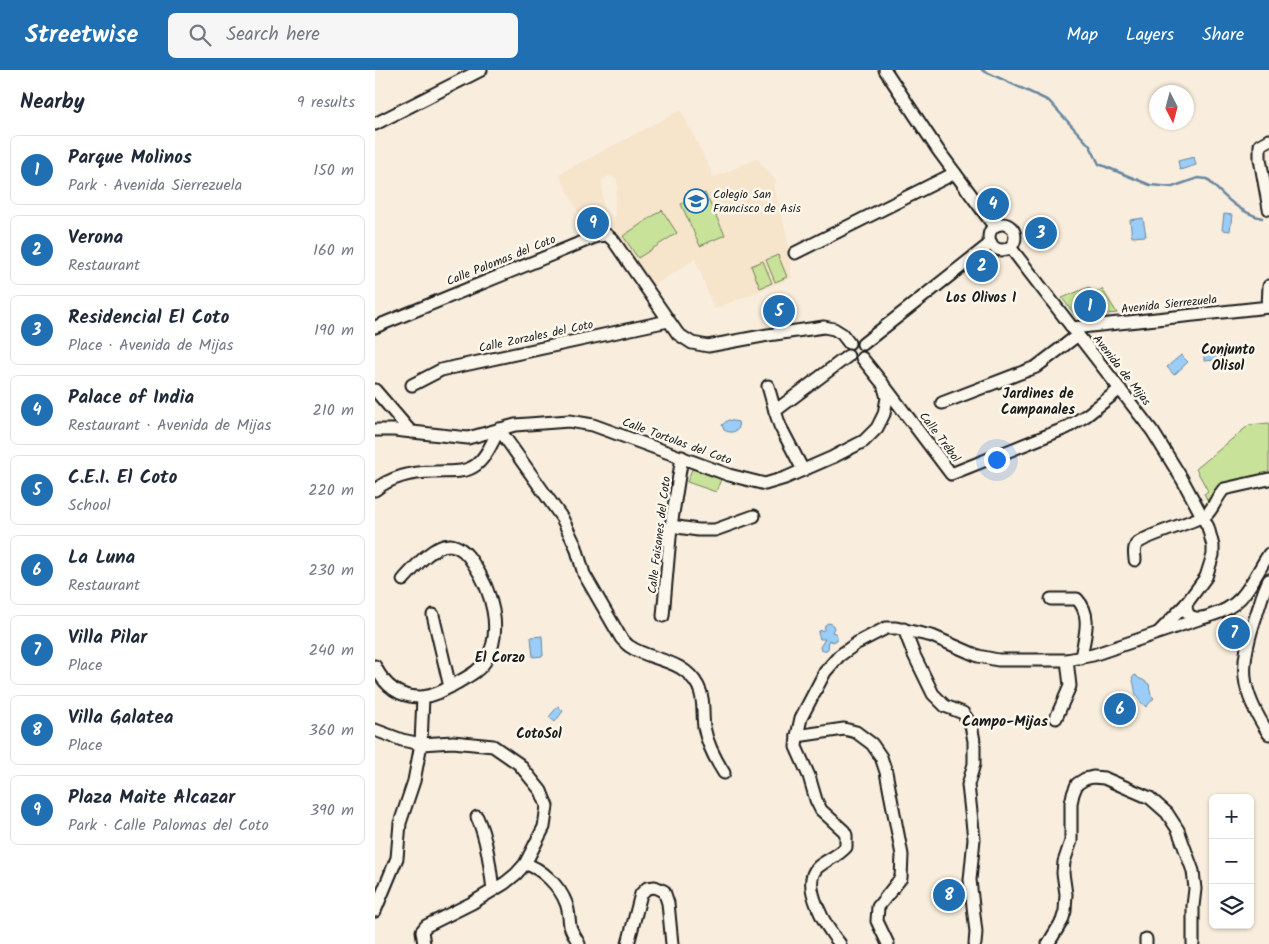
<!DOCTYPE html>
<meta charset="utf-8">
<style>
:root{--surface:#fff;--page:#f6f6f7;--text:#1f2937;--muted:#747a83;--line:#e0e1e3;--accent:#1f6fb2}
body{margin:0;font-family:Kalam,sans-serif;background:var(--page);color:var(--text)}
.controls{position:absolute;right:15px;bottom:15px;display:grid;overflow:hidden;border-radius:8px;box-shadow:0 1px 4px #0004}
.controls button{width:45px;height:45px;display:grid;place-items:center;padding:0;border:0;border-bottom:1px solid var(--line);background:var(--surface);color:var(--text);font:25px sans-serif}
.compass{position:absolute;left:774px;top:15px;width:45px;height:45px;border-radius:50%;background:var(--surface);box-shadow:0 1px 4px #0004;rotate:174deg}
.you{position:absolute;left:621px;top:389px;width:18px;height:18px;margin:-12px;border:4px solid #fff;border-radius:50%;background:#1a73e8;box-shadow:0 0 0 8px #1a73e833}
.badge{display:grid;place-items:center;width:32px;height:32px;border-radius:50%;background:var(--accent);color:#fff;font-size:16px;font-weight:700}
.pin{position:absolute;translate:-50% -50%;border:2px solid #fff;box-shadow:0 1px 5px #0006}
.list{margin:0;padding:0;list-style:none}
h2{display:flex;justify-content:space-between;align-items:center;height:65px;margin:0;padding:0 20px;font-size:21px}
h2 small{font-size:16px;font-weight:400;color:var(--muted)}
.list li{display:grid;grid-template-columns:32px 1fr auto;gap:15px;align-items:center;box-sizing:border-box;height:70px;margin:0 10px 10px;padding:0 10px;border:1px solid var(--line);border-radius:8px}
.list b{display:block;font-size:19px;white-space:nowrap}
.list p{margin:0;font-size:16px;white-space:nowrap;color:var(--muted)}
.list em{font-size:16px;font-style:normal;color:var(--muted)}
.icon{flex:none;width:28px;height:28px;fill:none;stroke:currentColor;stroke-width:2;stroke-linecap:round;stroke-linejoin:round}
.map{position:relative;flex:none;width:894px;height:874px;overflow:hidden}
header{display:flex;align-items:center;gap:30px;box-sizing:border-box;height:70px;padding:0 25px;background:var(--accent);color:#fff}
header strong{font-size:24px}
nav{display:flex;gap:28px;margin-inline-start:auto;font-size:18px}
.search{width:350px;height:45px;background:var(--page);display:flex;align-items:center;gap:12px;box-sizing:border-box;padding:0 18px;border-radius:8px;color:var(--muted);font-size:19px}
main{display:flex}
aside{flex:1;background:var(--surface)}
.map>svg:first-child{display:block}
.built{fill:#f6e4cb}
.green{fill:#c9e299;stroke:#727f5a}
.water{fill:#9acdf7;stroke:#68869f}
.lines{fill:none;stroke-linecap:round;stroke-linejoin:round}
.stream{stroke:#68869f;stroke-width:2.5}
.minor-casing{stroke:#1c1c1c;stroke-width:15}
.minor{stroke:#fbf7ec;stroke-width:11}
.labels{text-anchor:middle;stroke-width:5;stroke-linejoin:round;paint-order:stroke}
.poi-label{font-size:12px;fill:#1c1c1c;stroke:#fbf7ec;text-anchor:start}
.street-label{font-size:12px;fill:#1c1c1c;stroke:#fbf7ec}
.neighbourhood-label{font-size:14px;font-weight:bold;fill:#1c1c1c;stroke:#fbf7ec}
.quarter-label{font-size:15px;font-weight:bold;fill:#1c1c1c;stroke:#fbf7ec}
</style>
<header>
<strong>Streetwise</strong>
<div class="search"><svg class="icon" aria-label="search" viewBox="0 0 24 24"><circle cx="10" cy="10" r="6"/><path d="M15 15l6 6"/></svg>Search here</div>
<nav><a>Map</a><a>Layers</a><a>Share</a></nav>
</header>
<main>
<aside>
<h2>Nearby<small>9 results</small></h2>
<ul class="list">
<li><span class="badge">1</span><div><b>Parque Molinos</b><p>Park · Avenida Sierrezuela</p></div><em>150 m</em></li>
<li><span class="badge">2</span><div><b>Verona</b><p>Restaurant</p></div><em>160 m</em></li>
<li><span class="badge">3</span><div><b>Residencial El Coto</b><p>Place · Avenida de Mijas</p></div><em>190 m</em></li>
<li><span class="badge">4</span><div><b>Palace of India</b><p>Restaurant · Avenida de Mijas</p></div><em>210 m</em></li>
<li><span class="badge">5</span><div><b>C.E.I. El Coto</b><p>School</p></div><em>220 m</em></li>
<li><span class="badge">6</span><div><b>La Luna</b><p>Restaurant</p></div><em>230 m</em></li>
<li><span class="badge">7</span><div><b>Villa Pilar</b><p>Place</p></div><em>240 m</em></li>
<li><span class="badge">8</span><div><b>Villa Galatea</b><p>Place</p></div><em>360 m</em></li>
<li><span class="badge">9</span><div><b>Plaza Maite Alcazar</b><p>Park · Calle Palomas del Coto</p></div><em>390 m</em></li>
</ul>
</aside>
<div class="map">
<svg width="894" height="874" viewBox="0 0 894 874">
<rect width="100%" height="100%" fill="#f9eedd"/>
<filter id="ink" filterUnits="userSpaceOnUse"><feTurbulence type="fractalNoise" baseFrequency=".02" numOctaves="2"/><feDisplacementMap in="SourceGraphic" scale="10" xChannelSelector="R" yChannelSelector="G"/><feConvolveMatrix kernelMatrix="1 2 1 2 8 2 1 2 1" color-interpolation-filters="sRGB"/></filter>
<g filter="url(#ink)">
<path class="built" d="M306,40L339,107L382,89L402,112L398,115L411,162L417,208L339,239L320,189L277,217L239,158L241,122L243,116L242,109L234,106L227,110L228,141L207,150L184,104Z"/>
<g class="green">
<path d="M330,123L350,165L325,176L306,134Z"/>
<path d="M287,140L302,163L263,188L248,166Z"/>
<path d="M228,141L227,156L213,162L207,150Z"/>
<path d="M403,185L412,207L400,212L391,190Z"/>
<path d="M388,191L397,213L385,218L376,196Z"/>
<path d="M714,217L718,224L727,219L742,243L704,247L700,245L687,228Z"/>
<path d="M894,353V404L847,415L838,424L833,431L829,424L833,421L821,399L874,355Z"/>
<path d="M317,399L346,409L341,422L312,412Z"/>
</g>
<g class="water">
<path d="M819,87L821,95L805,100L803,91Z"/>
<path d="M849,144L857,145L855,161L847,160Z"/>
<path d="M768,148L771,166L757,167L755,150Z"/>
<path d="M841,281L842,290L829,291V282Z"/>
<path d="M806,285L813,292L799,305L792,297Z"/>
<path d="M353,350L363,352L364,358C360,363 354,363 349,360L347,355Z"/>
<path d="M453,553L457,554L459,558L457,562L460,563L462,566V570L458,572L454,570L453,579L449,581L446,580L445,577L450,569H445L443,563L444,561L449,560L450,555Z"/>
<path d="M167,566L168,586L158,587L156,567Z"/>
<path d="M761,605L763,608L768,610L774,614L776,625L779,628L771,637C757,625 762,622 757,607Z"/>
<path d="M183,636L188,641L180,652L174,647Z"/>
</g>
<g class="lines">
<path class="stream" d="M607,0L674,31L715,76L724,94L775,115L797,117L823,108L832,109C849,126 863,142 887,148"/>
<g class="minor-casing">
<g id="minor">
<path d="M510,0L563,80L619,156"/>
<path d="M0,54L106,0"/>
<path d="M894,70L885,75V89L894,139"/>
<circle cx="627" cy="167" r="13"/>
<path d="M635,177L778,362L807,409L833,457L838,476V485L831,507L811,534L784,562"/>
<path d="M420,183L580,103"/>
<path d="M893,237L894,216"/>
<path d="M0,257L222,166L232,165L238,170L303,264L317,273L333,276L393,265L449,257L459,259L467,264L474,273"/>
<path d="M697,258L894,237"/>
<path d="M488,274L616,173"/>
<path d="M37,315L66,300L293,251"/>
<path d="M393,316L400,341"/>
<path d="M511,318L576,404L691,358L712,345L745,319"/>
<path d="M0,320L36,362"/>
<path d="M567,333L661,297L703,265"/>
<path d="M0,360H19L93,368L140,355L194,351L218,355L354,405L390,414L410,408L458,387L489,371L502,358L509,344L512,328L508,314L487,288"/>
<path d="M428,400L405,356L400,341L473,286"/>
<path d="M0,420C16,407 38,402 59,402C73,401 89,404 101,395C112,386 118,371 124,359L187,448L201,477L209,504L246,568C249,571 251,574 254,576C275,591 308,588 323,616C330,629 327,643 329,657C332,673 340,689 349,703"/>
<path d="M296,456L323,460H340L379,446"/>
<path d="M760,490C760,485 758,480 761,475C767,466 818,453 832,444C838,439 842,426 849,419L894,409"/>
<path d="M894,510C888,521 885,534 881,546C864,596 864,619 894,664"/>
<path d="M676,529H702C718,546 709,567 706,588"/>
<path d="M811,534C811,542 813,547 821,548C826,549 832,547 837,545C871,535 876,511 894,484"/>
<path d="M58,545L75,617"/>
<path d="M288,546L296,456L307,387"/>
<path d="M529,559L539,585L558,624L570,636L588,643L596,655L599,671V694L593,715L599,769L595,810L601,862L600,874"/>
<path d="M0,596C9,615 24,628 47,627C60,626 71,619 82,613C92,607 105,601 111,590C129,561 116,519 98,493C93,485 86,476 75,475C57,475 39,498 28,510"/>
<path d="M681,648L695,616L692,590"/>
<path d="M0,660L27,670L46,674L78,672L118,676L144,694L166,721L172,736L169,757L150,794L141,804L130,813L97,833L51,856L47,861L49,874"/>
<path d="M422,666L469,659L481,662L497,674L506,687L511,702L527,785L526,808L503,837L502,851L513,874"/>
<path d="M102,747C112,769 115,796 118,820"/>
<path d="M150,794C167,798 185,817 191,833C194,840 194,849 195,856C197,863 201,868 204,874"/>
<path d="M0,841L22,788L25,753L39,711L46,674L48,627"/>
<path d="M253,874L266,824L272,818L280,817L289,821L293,833L297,874"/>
<path d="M465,874C453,860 424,814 443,797C453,789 462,787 471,777V765L469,761L446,740L441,730L434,706L421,677L422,666L426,648L450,602L464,586L482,573L511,558H521L557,566L603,586L623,590H692L718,585L827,548"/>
<path d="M673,874L687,851L690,841L691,824L688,803L689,792L696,771V733L698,724L702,714L710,709L718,707L729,708L775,728L792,743L803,760L818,801L820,819L818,836V874"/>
<path d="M771,874V869"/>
</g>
</g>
<use href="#minor" class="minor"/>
</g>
</g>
<defs>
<g id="school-ring" transform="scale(1.25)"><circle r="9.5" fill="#fbf7ec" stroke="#1f6fb2" stroke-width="1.5"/><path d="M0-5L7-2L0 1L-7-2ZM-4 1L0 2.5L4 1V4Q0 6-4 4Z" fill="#1f6fb2"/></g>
</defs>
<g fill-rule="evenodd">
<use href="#school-ring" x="321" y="131"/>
</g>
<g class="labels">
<g class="poi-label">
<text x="338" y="128">Colegio San<tspan x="338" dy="14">Francisco de Asis</tspan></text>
</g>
<g class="street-label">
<text transform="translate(126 190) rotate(-22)" y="4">Calle Palomas del Coto</text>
<text transform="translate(794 234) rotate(-6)" y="4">Avenida Sierrezuela</text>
<text transform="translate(161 266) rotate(-12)" y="4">Calle Zorzales del Coto</text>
<text transform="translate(747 300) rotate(52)" y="4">Avenida de Mijas</text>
<text transform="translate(565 367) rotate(53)" y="4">Calle Trébol</text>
<text transform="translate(302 371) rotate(20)" y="4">Calle Tortolas del Coto</text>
<text transform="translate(284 465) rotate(-83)" y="4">Calle Faisanes del Coto</text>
</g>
<g class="neighbourhood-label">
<text x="606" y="232">Los Olivos I</text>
<text x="853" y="284">Conjunto<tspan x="853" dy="16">Olisol</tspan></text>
<text x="663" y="328">Jardines de<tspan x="663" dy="16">Campanales</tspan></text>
<text x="125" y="592">El Corzo</text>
<text x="164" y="668">CotoSol</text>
</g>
<g class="quarter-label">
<text x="630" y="656">Campo-Mijas</text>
</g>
</g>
</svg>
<div class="controls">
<button>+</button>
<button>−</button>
<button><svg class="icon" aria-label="layers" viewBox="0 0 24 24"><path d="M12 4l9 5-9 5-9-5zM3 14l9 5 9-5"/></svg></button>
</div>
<svg class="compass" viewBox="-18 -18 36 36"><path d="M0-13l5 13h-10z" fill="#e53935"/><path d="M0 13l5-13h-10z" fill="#747a83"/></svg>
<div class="you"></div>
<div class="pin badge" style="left:715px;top:236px">1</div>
<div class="pin badge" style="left:607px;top:196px">2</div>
<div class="pin badge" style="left:666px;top:163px">3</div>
<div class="pin badge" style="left:618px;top:134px">4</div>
<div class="pin badge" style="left:404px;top:241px">5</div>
<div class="pin badge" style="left:745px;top:639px">6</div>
<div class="pin badge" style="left:859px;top:563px">7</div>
<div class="pin badge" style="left:574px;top:825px">8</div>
<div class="pin badge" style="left:218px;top:153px">9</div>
</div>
</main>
